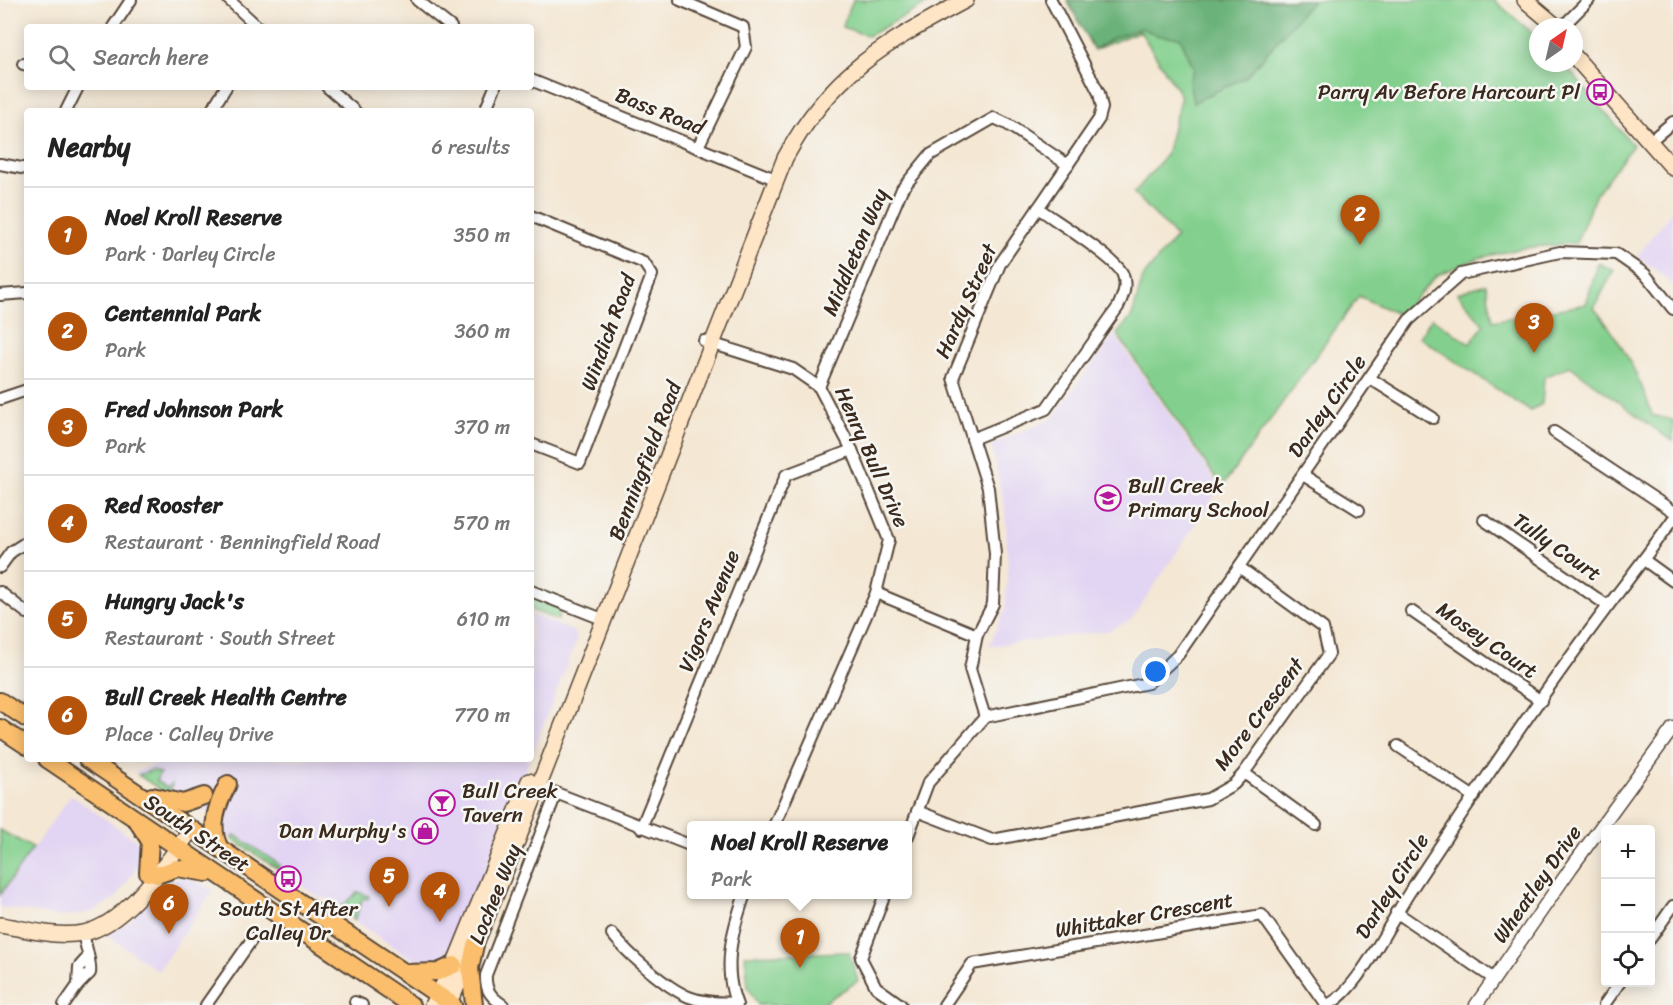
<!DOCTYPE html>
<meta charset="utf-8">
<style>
:root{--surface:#fff;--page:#f2f2f2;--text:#222;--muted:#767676;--line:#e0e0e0;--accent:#b45309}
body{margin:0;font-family:Sriracha,sans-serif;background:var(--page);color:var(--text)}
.controls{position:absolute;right:18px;bottom:18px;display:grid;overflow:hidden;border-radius:6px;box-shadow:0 3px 15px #0003}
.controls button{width:54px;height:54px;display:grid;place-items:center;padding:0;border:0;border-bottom:2px solid var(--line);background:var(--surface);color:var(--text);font:30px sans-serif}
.compass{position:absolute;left:1529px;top:18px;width:54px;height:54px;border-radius:50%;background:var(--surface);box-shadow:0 3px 15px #0003;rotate:34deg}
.you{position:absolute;left:1156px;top:672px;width:21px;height:21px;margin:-15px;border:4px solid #fff;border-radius:50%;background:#1a73e8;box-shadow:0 0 0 9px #1a73e833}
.badge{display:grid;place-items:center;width:39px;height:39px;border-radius:50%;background:var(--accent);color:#fff;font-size:20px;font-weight:700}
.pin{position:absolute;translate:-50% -50px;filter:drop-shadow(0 2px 3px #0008)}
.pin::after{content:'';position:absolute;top:32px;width:21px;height:18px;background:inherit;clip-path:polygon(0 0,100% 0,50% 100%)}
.popup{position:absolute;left:687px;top:821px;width:225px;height:78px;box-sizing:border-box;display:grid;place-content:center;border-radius:6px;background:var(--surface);filter:drop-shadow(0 2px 4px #0005);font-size:20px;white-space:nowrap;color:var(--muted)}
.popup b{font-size:22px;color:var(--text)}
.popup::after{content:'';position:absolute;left:50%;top:100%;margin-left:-12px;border:12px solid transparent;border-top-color:var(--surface)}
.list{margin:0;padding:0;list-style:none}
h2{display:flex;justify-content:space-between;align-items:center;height:78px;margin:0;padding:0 24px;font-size:26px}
h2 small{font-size:20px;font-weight:400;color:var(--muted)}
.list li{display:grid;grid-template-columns:39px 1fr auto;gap:18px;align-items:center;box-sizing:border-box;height:96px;padding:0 24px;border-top:2px solid var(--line)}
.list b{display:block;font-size:22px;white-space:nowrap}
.list p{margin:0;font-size:20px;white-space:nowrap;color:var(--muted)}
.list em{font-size:20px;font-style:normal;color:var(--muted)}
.icon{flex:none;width:33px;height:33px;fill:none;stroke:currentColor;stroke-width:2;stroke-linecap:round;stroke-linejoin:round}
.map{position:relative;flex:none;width:1673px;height:1005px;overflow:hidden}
.search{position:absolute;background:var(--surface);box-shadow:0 3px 15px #0003;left:24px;top:24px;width:510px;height:66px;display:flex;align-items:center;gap:15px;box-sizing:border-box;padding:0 21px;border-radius:6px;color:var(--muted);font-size:22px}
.panel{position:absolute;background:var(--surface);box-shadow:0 3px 15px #0003;left:24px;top:108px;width:510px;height:654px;border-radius:6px}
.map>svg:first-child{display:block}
.built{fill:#e2d4f3}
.green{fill:#83d08e;stroke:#5f7d56;stroke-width:1.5}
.forest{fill:#6ab279;stroke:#526e4c;stroke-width:1.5}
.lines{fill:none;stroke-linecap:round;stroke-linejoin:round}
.minor-casing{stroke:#574639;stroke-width:14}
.tertiary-casing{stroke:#574639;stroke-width:15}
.secondary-casing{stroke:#574639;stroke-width:18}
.trunk-casing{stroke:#574639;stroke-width:20}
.minor{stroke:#fff;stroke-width:10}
.tertiary{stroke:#fff;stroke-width:12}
.secondary{stroke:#fde5c5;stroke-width:15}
.trunk{stroke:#fabe6d;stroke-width:16}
.labels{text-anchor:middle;stroke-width:5;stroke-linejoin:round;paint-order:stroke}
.poi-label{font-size:21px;fill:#3b2a1e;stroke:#f6f6f2;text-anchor:end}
.street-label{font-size:21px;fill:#3b2a1e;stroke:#f6f6f2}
</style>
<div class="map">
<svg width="1673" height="1005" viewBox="0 0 1673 1005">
<rect width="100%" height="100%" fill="#f6f6f2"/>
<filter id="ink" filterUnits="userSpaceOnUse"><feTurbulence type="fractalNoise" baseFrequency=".0167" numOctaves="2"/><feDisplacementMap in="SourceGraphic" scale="12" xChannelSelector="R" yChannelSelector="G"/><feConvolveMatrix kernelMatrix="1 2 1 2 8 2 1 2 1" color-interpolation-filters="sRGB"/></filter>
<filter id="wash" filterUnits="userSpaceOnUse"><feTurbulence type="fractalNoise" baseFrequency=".008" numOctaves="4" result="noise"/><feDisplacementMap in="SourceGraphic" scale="24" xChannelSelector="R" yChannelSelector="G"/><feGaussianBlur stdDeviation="1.35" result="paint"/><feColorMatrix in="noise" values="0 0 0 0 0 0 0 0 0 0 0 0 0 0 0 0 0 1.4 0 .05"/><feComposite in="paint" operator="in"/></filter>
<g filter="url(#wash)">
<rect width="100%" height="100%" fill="#f4e7d3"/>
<g class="built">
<path d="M1673,210V287L1665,277L1637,256Z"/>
<path d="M1114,334L1220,488L1131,620L1108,631L989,646L1005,610L1008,569L1005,508L991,445L1052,419Z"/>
<path d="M531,614L573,631L577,639L531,757Z"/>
<path d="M156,759H530L483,877L446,959L438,964H425L410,957L349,918L337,900L320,898L226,835L221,830L220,820L188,799L166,793L134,772L153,765Z"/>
<path d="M71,795L141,844V861L117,897L92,912L62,917L0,907V895Z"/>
<path d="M184,876L213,890L158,971L107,935L130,921L163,882Z"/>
</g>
<g class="green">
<path d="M853,0H934L868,36L842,27Z"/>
<path d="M1067,0H1494L1538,38V63H1563L1633,145L1596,194L1576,243L1523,248L1479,258L1437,275L1400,315L1359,296L1222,487L1117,334L1132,316L1143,277L1176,237L1134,193L1166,155L1181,96L1140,31L1094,50Z"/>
<path d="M1598,263L1614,270L1594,308C1619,337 1641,378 1652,415L1673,420V442L1570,366L1544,377L1542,404L1530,411L1419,337L1432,318L1470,344L1484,325L1457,293L1486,284L1493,321L1586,304Z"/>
<path d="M531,595L561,609L558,620L531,610Z"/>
<path d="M152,770L160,773L156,781L167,788L172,784L170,790L182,795L167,794L138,775Z"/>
<path d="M0,830L33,848L0,895Z"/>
<path d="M235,835L280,865L278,869L232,839Z"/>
<path d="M358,892L369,896L368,899L363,898L354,921L341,907Z"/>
<path d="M849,952L858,981L820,1005H758L748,987L745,955Z"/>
</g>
<path class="forest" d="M1067,0H1313L1246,77L1193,103L1189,80L1194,69L1180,37L1159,36L1142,28L1113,38L1094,50Z"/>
</g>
<g filter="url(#ink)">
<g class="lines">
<g class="minor-casing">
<g id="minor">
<path d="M229,0L258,27"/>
<path d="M417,0L451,27"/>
<path d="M680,0L743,27L746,47L698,147"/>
<path d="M113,27L131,0"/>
<path d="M1562,27L1589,0"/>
<path d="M23,64L27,65"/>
<path d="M531,80L775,179"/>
<path d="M327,87L355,111"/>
<path d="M66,111L78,87"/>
<path d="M211,111L226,87"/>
<path d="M485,111L495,87"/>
<path d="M1650,141L1673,122"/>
<path d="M0,164L27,169"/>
<path d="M531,216L644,263L652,275L580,463L531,444"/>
<path d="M0,295L27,293"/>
<path d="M704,341L793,369L819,387L852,450L889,540L876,593L774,826"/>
<path d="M1371,379L1433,418"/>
<path d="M819,387L902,189L930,155L994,118L1007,124L1068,165"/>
<path d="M0,399L27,390"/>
<path d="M1554,432L1673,511"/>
<path d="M972,439L1046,409L1118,307C1123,296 1127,287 1123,275C1118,259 1054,220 1038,208"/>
<path d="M1303,475L1359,510"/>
<path d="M1484,520L1608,606"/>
<path d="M1644,560L1673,581"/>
<path d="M0,567L11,552L25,543"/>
<path d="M531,591L605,620"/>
<path d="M0,592L27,613"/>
<path d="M876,593L977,635"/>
<path d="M1411,611L1541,701"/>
<path d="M985,717L970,669L977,635L993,604L995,554L988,488L953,378L1000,264L1099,119L1102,108L1099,93L1051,0"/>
<path d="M1398,746L1474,797"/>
<path d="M1244,773L1316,825"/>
<path d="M533,784L692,846"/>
<path d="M917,811L992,840L1208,799L1234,784L1244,773L1329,654L1323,628L1239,567"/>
<path d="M641,828L786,475L852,450"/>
<path d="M908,836L928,783L985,717L1148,683L1178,655L1409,320L1461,274L1560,252L1616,254L1645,274L1673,309"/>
<path d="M885,894L861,958L876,987L901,1005"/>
<path d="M1396,912L1494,979"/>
<path d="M612,934C628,954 665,987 689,997C704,1003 719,1002 735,1003"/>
<path d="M1650,939L1673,906"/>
<path d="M78,985L79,967L87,958"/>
<path d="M355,1002L362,1005"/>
<path d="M64,1005L78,985L90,973C92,964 85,944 83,933"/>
<path d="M206,1005L253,938"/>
<path d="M503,1005C491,997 485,990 486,975L556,794"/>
<path d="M737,1005C722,968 732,931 745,894"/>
<path d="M944,1005L972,964L1262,915L1326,1005"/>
<path d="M1327,1005C1356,994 1391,921 1409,893C1473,796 1538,699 1608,606C1630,577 1652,549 1673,519"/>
<path d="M1604,1005L1620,982"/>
</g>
</g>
<g class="tertiary-casing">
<path id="tertiary" d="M1476,1005L1571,868L1673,728"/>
</g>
<g class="secondary-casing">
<g id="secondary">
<path d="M1525,0L1557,27"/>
<path d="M1574,56L1673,168"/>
<path d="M0,925C26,929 56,938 83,933C126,925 166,863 192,829"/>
<path d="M432,1005L454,965L529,781"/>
<path d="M447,1005L464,973L503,877L785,158C831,73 884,44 966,0"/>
</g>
</g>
<g class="trunk-casing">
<g id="trunk">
<path d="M0,701L27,719"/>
<path d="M0,728L27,746"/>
<path d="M47,759L411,1005"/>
<path d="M87,759L453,1005"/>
<path d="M152,796L183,803L204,796"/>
<path d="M139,824L150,841L148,873"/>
<path d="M219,847C209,825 217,805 228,784"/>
<path d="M157,875L177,868L207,873"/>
<path d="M406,973L438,972L454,965"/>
<path d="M474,1005L470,968L475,945"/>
</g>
</g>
<use href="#minor" class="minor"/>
<use href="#tertiary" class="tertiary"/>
<use href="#secondary" class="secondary"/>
<use href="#trunk" class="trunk"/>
</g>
</g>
<defs>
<g id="bus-ring" transform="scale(1.35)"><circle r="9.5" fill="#f6f6f2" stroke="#b5179e" stroke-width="1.5"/><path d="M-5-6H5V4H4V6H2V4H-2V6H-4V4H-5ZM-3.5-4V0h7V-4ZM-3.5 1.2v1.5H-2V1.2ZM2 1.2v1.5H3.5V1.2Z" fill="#b5179e"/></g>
<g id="school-ring" transform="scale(1.35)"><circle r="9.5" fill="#f6f6f2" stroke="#b5179e" stroke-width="1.5"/><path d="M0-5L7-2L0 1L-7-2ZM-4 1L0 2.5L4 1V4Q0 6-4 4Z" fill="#b5179e"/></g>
<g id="bar-ring" transform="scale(1.35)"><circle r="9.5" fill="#f6f6f2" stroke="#b5179e" stroke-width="1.5"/><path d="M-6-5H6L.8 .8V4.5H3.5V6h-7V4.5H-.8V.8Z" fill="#b5179e"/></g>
<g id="shop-ring" transform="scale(1.35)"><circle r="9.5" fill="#f6f6f2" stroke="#b5179e" stroke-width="1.5"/><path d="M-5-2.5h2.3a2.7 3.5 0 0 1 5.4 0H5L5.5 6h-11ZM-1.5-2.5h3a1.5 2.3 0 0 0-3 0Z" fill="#b5179e"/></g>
</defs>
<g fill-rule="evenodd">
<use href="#bus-ring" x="1600" y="92"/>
<use href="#school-ring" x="1108" y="498"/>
<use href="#bar-ring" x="442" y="803"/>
<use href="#shop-ring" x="425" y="831"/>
<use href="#bus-ring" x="288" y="879"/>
</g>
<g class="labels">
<g class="poi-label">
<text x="1580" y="99">Parry Av Before Harcourt Pl</text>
<text x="1128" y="493" text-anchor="start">Bull Creek<tspan x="1128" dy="24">Primary School</tspan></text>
<text x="462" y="798" text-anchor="start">Bull Creek<tspan x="462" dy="24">Tavern</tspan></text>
<text x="406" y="838">Dan Murphy's</text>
<text x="288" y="916" text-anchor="middle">South St After<tspan x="288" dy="24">Calley Dr</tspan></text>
</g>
<g class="street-label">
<text transform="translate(660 111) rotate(22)" y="7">Bass Road</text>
<text transform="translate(855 252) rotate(-67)" y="7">Middleton Way</text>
<text transform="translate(966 301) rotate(-66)" y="7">Hardy Street</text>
<text transform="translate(608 332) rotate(-70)" y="7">Windich Road</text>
<text transform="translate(1327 406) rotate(-55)" y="7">Darley Circle</text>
<text transform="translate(872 457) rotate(66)" y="7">Henry Bull Drive</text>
<text transform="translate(645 461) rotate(-69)" y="7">Benningfield Road</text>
<text transform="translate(1557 547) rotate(35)" y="7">Tully Court</text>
<text transform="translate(709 611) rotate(-68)" y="7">Vigors Avenue</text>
<text transform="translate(1487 640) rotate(35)" y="7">Mosey Court</text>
<text transform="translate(1259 714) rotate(-53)" y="7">More Crescent</text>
<text transform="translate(197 833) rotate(34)" y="7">South Street</text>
<text transform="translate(1537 884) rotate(-55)" y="7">Wheatley Drive</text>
<text transform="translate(1392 886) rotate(-58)" y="7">Darley Circle</text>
<text transform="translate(495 894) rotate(-68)" y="7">Lochee Way</text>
<text transform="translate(1144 915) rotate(-10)" y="7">Whittaker Crescent</text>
</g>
</g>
</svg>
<div class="controls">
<button>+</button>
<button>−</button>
<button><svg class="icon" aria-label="locate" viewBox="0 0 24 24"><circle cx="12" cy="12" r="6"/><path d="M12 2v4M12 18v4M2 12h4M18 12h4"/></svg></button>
</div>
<svg class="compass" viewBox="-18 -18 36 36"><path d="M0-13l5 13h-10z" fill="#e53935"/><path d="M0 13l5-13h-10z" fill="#767676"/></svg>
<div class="you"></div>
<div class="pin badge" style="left:800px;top:968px">1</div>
<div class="popup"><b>Noel Kroll Reserve</b>Park</div>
<div class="pin badge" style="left:1360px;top:245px">2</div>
<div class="pin badge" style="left:1534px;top:353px">3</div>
<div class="pin badge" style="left:440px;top:922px">4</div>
<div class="pin badge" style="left:389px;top:907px">5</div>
<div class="pin badge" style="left:169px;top:934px">6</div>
<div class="search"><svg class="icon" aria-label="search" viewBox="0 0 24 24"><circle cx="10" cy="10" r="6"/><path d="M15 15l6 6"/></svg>Search here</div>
<section class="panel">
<h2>Nearby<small>6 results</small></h2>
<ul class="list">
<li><span class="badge">1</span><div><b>Noel Kroll Reserve</b><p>Park · Darley Circle</p></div><em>350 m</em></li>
<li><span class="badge">2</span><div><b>Centennial Park</b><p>Park</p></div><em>360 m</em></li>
<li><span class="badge">3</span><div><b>Fred Johnson Park</b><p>Park</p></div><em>370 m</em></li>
<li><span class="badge">4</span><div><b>Red Rooster</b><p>Restaurant · Benningfield Road</p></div><em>570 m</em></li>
<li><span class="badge">5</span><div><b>Hungry Jack's</b><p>Restaurant · South Street</p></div><em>610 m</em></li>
<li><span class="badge">6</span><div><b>Bull Creek Health Centre</b><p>Place · Calley Drive</p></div><em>770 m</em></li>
</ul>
</section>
</div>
